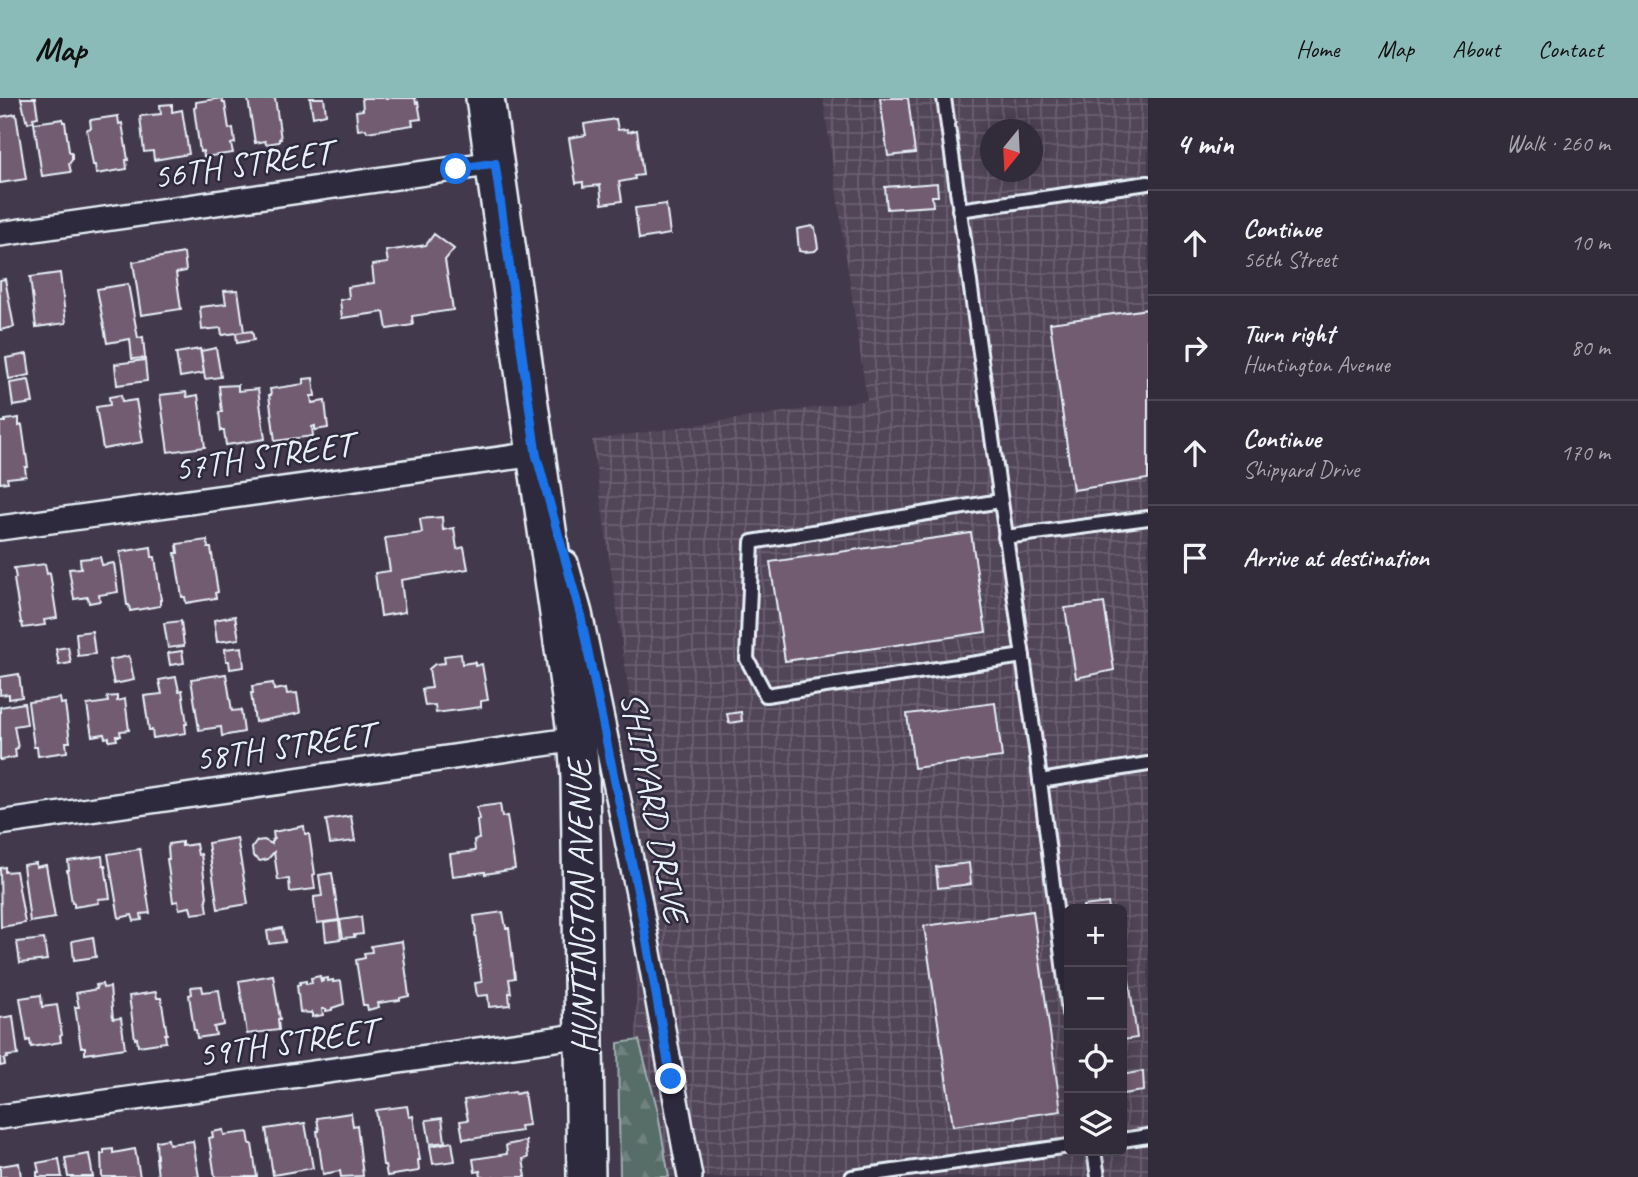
<!DOCTYPE html>
<meta charset="utf-8">
<style>
:root{--surface:#322b3a;--page:#3d3745;--text:#f1f3f6;--muted:#a8a7af;--line:#4d4754;--accent:#8bbbb9}
body{margin:0;font-family:Caveat,sans-serif;background:var(--page);color:var(--text)}
.controls{position:absolute;right:21px;bottom:21px;display:grid;overflow:hidden;border-radius:10px;box-shadow:0 4px 18px #0003}
.controls button{width:63px;height:63px;display:grid;place-items:center;padding:0;border:0;border-bottom:2px solid var(--line);background:var(--surface);color:var(--text);font:35px sans-serif}
.compass{position:absolute;left:980px;top:21px;width:63px;height:63px;border-radius:50%;background:var(--surface);box-shadow:0 4px 18px #0003;rotate:198deg}
.stop{position:absolute;width:21px;height:21px;margin:-16px;border:5px solid #1a73e8;border-radius:50%;background:#fff}
.stop.end{background:#1a73e8;border-color:#fff;box-shadow:0 2px 7px #0008}
.list{margin:0;padding:0;list-style:none}
h2{display:flex;justify-content:space-between;align-items:center;height:91px;margin:0;padding:0 28px;font-size:30px}
h2 small{font-size:23px;font-weight:400;color:var(--muted)}
.list li{display:grid;grid-template-columns:46px 1fr auto;gap:21px;align-items:center;box-sizing:border-box;height:105px;padding:0 28px;border-top:2px solid var(--line)}
.list b{display:block;font-size:26px;white-space:nowrap}
.list p{margin:0;font-size:23px;white-space:nowrap;color:var(--muted)}
.list em{font-size:23px;font-style:normal;color:var(--muted)}
.icon{flex:none;width:38px;height:38px;fill:none;stroke:currentColor;stroke-width:2;stroke-linecap:round;stroke-linejoin:round}
.map{position:relative;flex:none;width:1148px;height:1079px;overflow:hidden}
header{display:flex;align-items:center;gap:42px;box-sizing:border-box;height:98px;padding:0 35px;background:var(--accent);color:#111}
header strong{font-size:33px}
nav{display:flex;gap:38px;margin-inline-start:auto;font-size:24px}
main{display:flex}
aside{flex:1;background:var(--surface)}
.map>svg:first-child{display:block}
.industrial{fill:url(#industrial-grid);fill-rule:evenodd}
.forest{fill:url(#forest-firs);stroke:#a0afb0;stroke-width:2}
.building{fill:#725c71;stroke:#e8f1f8;stroke-width:2}
.lines{fill:none;stroke-linecap:round;stroke-linejoin:round}
.service-casing{stroke:#e8f1f8;stroke-width:18}
.minor-casing{stroke:#e8f1f8;stroke-width:28}
.primary-casing{stroke:#e8f1f8;stroke-width:42}
.service{stroke:#2f2a3d;stroke-width:12}
.minor{stroke:#2f2a3d;stroke-width:23}
.primary{stroke:#2f2a3d;stroke-width:37}
.route{stroke:#1a73e8;stroke-width:9}
.labels{text-anchor:middle;stroke-width:5;stroke-linejoin:round;paint-order:stroke}
.street-label{font-size:35px;fill:#e8f1f8;stroke:#2f2a3d}
</style>
<header>
<strong>Map</strong>
<nav><a>Home</a><a>Map</a><a>About</a><a>Contact</a></nav>
</header>
<main>
<div class="map">
<svg width="1148" height="1079" viewBox="0 0 1148 1079">
<defs>
<pattern id="industrial-grid" width="8" height="8" patternUnits="userSpaceOnUse" patternTransform="scale(1.75)"><rect width="8" height="8" fill="#514458"/><path d="M0 4h8M4 0v8" fill="none" stroke="#6a5f71"/></pattern>
<pattern id="forest-firs" width="22" height="20" patternUnits="userSpaceOnUse" patternTransform="scale(1.75)"><rect width="22" height="20" fill="#576d67"/><path d="M5 1l3.5 6h-7zM16 11l3.5 6h-7z" fill="#6f827e"/></pattern>
</defs>
<rect width="100%" height="100%" fill="#43394d"/>
<filter id="ink" filterUnits="userSpaceOnUse"><feTurbulence type="fractalNoise" baseFrequency=".0143" numOctaves="2"/><feDisplacementMap in="SourceGraphic" scale="14" xChannelSelector="R" yChannelSelector="G"/><feConvolveMatrix kernelMatrix="1 2 1 2 8 2 1 2 1" color-interpolation-filters="sRGB"/></filter>
<g filter="url(#ink)">
<path class="industrial" d="M823,0H1148V1079H636L637,650L592,342L867,302ZM990,32H1032V74H990ZM1069,811H1122V1053H1069Z"/>
<path class="forest" d="M639,942L657,1010L669,1079H620L618,945Z"/>
<g class="building">
<path d="M21,0H37H35L38,19L33,20L34,23L28,25L27,21L26,22Z"/>
<path d="M222,0L223,5H225L229,31L233,30L235,45L231,46L233,55L204,59L203,53L200,54L194,10L196,9V4Z"/>
<path d="M251,0H275L281,41H279V44L266,46L265,43L255,45L248,1Z"/>
<path d="M310,0H324L326,16L313,19Z"/>
<path d="M362,0H415L416,5L418,4L421,21L412,22L413,27L367,34L366,31L358,32L356,13L363,12Z"/>
<path d="M880,0H908L915,55L888,58Z"/>
<path d="M172,6V14L182,12L189,56L154,62L153,53L144,54L140,18L161,16L160,7Z"/>
<path d="M16,16L26,81L0,85V19Z"/>
<path d="M118,18L119,26L122,25L128,62H126L127,71L96,76L95,67H93L87,31L91,30L90,22Z"/>
<path d="M63,21V24H65L69,53L72,56V62L69,66L71,74L42,78L34,25Z"/>
<path d="M616,21L618,32L627,31L628,34L637,32L643,77L634,78L635,81L619,84L622,103L602,106L600,87L583,89V84L576,85L569,40L586,37L584,26Z"/>
<path d="M937,85L938,98H932L933,108L887,111L885,89Z"/>
<path d="M666,106L670,136L639,141L635,110Z"/>
<path d="M812,128L815,130L818,150L815,153L804,154L799,153L797,131Z"/>
<path d="M434,136L454,151L445,162L453,212L412,218L413,227L387,231L384,214L342,220L340,202L349,200L348,189L374,185L372,167L388,165L386,153L426,147Z"/>
<path d="M184,155L186,173L176,175L181,211L141,217L133,164Z"/>
<path d="M60,175L66,225L36,229L30,179Z"/>
<path d="M5,181L14,229L0,232V182Z"/>
<path d="M128,186L138,240L143,239L145,260L132,261L130,241L107,245L97,191Z"/>
<path d="M238,192L244,234L222,237L221,230L202,232L200,209L226,206L224,193Z"/>
<path d="M1148,211V381L1073,392L1050,225Z"/>
<path d="M252,233L254,242L237,245L236,235Z"/>
<path d="M216,250L221,279L205,281L201,253Z"/>
<path d="M200,251L204,275L180,279L176,255Z"/>
<path d="M27,256L30,277L9,281L6,260Z"/>
<path d="M145,262L147,283L117,287L115,266Z"/>
<path d="M313,280L315,298H311L312,305L325,303L328,330L315,332V328L312,329L313,338L275,343L269,297H271L270,291L304,286V281Z"/>
<path d="M29,282L33,305L13,308L10,285Z"/>
<path d="M238,287V293L258,291L265,341L226,347L224,333H221L219,314H222L219,288Z"/>
<path d="M186,294L187,299L198,297L205,349L168,354L160,297Z"/>
<path d="M121,297L122,304L136,302L143,344L103,351L96,309L110,307L109,299Z"/>
<path d="M19,320V328L22,327L28,369H25L26,378L7,380L8,384L0,385V324H5V322Z"/>
<path d="M442,419L443,432L454,430L457,451L464,449L468,471L401,482L405,514L381,518L375,475L390,473L385,440L422,435L420,421Z"/>
<path d="M971,435L986,534L785,563L770,464Z"/>
<path d="M207,442L208,450H211L218,494L215,495L216,500L186,505L185,499H182L175,455H178L177,446Z"/>
<path d="M151,449L152,459H155L161,502H160V508L130,513L129,507H127L120,454Z"/>
<path d="M100,459L102,467L114,465L118,494L99,497L100,503L89,505L88,499L74,501L69,471L81,470L80,461Z"/>
<path d="M45,466L47,476L50,475L57,520L44,522L45,527L23,530L22,525H21L14,481L16,480L14,470Z"/>
<path d="M1104,505L1114,572L1076,580L1065,510Z"/>
<path d="M235,518L239,541L217,544L214,522Z"/>
<path d="M181,523L184,548L168,550L164,525Z"/>
<path d="M92,533L95,556L78,558L76,535Z"/>
<path d="M68,549L71,565L59,567L56,551Z"/>
<path d="M242,549L244,569L230,571L229,563H226L225,551Z"/>
<path d="M182,553L184,565L170,567L168,555Z"/>
<path d="M461,556L462,566L475,564V568L482,566L488,602L481,603V609L436,615L435,607L425,608L422,591L432,590L429,571L435,566L445,565L444,558Z"/>
<path d="M129,558L134,582L114,586L109,562Z"/>
<path d="M19,576L22,599L9,601V596L0,597V579Z"/>
<path d="M226,576L232,613L241,612L244,634L222,638L221,629L199,632L191,581Z"/>
<path d="M176,579L179,593L182,592L187,626H185L186,635L153,640L152,632H149L144,598L162,596L159,582Z"/>
<path d="M273,585L274,592L286,590L287,596L297,595L300,615L255,624L251,595H253L252,588Z"/>
<path d="M117,598V603L125,601L129,632L120,633L121,638H116L117,642L109,643V639L105,640L104,636L92,638L87,607L108,604L107,599Z"/>
<path d="M60,600L61,606L65,605L70,644H66L67,654L38,658L37,649H34L28,604Z"/>
<path d="M24,605L27,626L14,628L18,650L15,651L16,659L0,662V609Z"/>
<path d="M995,605L1002,659L914,670L907,616Z"/>
<path d="M741,614L742,623L729,625L727,616Z"/>
<path d="M500,706L502,719L507,718L515,771L485,776V774L453,778L450,756L475,753L474,742L479,741L477,722H479L477,709Z"/>
<path d="M351,718L355,743L330,746L326,722Z"/>
<path d="M304,728L305,736H309L315,776L313,777L315,791L290,794L289,781L278,782L274,754L268,761L260,763L253,758L252,750L257,743L264,742L272,746V742L274,741L273,734Z"/>
<path d="M237,740L248,806L218,811L208,745Z"/>
<path d="M182,744V748L196,746L198,757L201,756L207,799L206,800L208,814L192,816L190,809L179,811L178,803L173,804L167,761H169L168,750L169,746Z"/>
<path d="M140,751L150,815L141,816L142,822L134,823L132,817L119,820L108,756Z"/>
<path d="M102,758L103,767H105L110,800L98,801L99,805L74,809V805H72L67,772H69L68,763Z"/>
<path d="M36,765V769L46,767L55,820L30,824L23,767Z"/>
<path d="M969,765L971,786L938,790L936,769Z"/>
<path d="M5,769V774L16,773L25,825L1,829L0,770Z"/>
<path d="M332,775L339,822L317,825L314,802V799L322,798L319,777Z"/>
<path d="M1108,805L1109,811H1083V808Z"/>
<path d="M1033,813L1061,1013L953,1028L924,828Z"/>
<path d="M503,814L506,830H509L515,880L509,881L511,895H509L510,907L489,909L488,897L477,898L475,885L482,884L475,835L476,834L474,818Z"/>
<path d="M361,819L363,836L354,837L355,839L343,840L340,822Z"/>
<path d="M339,823L341,841L326,843L324,825Z"/>
<path d="M282,830L285,844L269,846L267,833Z"/>
<path d="M1122,838H1123L1137,940L1122,942Z"/>
<path d="M93,839L96,859L74,862L72,843Z"/>
<path d="M44,841L47,862L20,865L17,844Z"/>
<path d="M402,843L409,898L400,900V902L378,905L379,909L368,912L367,907H363L356,862L365,860L364,855L372,854L371,848Z"/>
<path d="M273,877L280,921H278L279,932L247,936L239,883Z"/>
<path d="M320,878L321,884L323,883L322,881L328,880V883L333,882V884L341,883L344,906L332,910V912L326,913V911H322L323,917L312,919V913L311,915L300,914L297,887L300,886V884L306,883V886L312,885L311,880Z"/>
<path d="M102,886L103,890L110,889L113,921L121,920L125,950L85,956V949H81L75,909H79L76,895L97,891L96,887Z"/>
<path d="M202,888L203,894L219,892L224,927L214,929L216,937L197,940L196,932H194L189,897L192,896L191,889Z"/>
<path d="M156,894L157,900H161L167,936H165L166,944L138,948L137,940L135,941L129,898Z"/>
<path d="M41,897L42,909L57,907L62,937L60,938L61,944L31,949L30,942L27,943L20,900Z"/>
<path d="M13,918L18,957L7,958L8,960L4,961L5,967L0,968V920Z"/>
<path d="M1143,973L1144,993L1122,996V977Z"/>
<path d="M515,994L516,996L524,994L529,1027L520,1028L521,1033L471,1041L470,1040L463,1041L460,1023L468,1022L464,1002Z"/>
<path d="M407,1008L409,1019L413,1018L420,1062H418L419,1073L387,1078L385,1067H383L376,1012Z"/>
<path d="M351,1015L353,1028L357,1027L363,1078L341,1079L340,1073L323,1076L317,1033H319L317,1020Z"/>
<path d="M442,1020L445,1044L430,1046L426,1022Z"/>
<path d="M305,1025L313,1070L273,1077L266,1031Z"/>
<path d="M223,1032L224,1037L248,1034L250,1046H252L257,1079H215L209,1040L213,1039L212,1034Z"/>
<path d="M168,1041L169,1046L193,1043L199,1079H158L156,1060H157L156,1043Z"/>
<path d="M526,1043L528,1060L523,1061L526,1079H481L480,1073L475,1074L473,1061L507,1056L506,1047Z"/>
<path d="M452,1044L455,1063L433,1066L430,1048Z"/>
<path d="M113,1051V1055L135,1051L140,1079H102L101,1056H104V1052Z"/>
<path d="M89,1056L93,1079H68L65,1060Z"/>
<path d="M59,1061L62,1079H37V1074H39L37,1065Z"/>
<path d="M19,1065L21,1079H0V1068Z"/>
</g>
<g class="lines">
<g class="service-casing">
<g id="service">
<path d="M944,0L1037,658L1069,915"/>
<path d="M959,112L1148,85"/>
<path d="M1000,403L752,444L747,561L766,597L1023,558"/>
<path d="M1005,439L1148,420"/>
<path d="M1040,683L1148,666"/>
<path d="M1122,1042L1148,1038"/>
<path d="M1094,1053L1098,1079"/>
<path d="M852,1079L1069,1048"/>
</g>
</g>
<g class="minor-casing">
<g id="minor">
<path d="M0,136L495,65"/>
<path d="M0,430L536,356L539,368"/>
<path d="M566,465L580,515L639,800L690,1079"/>
<path d="M0,725L577,641"/>
<path d="M0,1019L584,937"/>
</g>
</g>
<g class="primary-casing">
<path id="primary" d="M485,0L577,641L580,678L586,1079"/>
</g>
<use href="#service" class="service"/>
<use href="#minor" class="minor"/>
<use href="#primary" class="primary"/>
</g>
</g>
<g class="lines" filter="url(#ink)">
<path class="route" d="M456,71L495,65L536,356L580,515L639,800L671,981"/>
</g>
<g class="labels">
<g class="street-label">
<text transform="translate(242 66) rotate(-8)" y="12">56TH STREET</text>
<text transform="translate(263 358) rotate(-8)" y="12">57TH STREET</text>
<text transform="translate(284 648) rotate(-8)" y="12">58TH STREET</text>
<text transform="translate(655 709) rotate(79)" y="12">SHIPYARD DRIVE</text>
<text transform="translate(581 809) rotate(-91)" y="12">HUNTINGTON AVENUE</text>
<text transform="translate(287 944) rotate(-8)" y="12">59TH STREET</text>
</g>
</g>
</svg>
<div class="controls">
<button>+</button>
<button>−</button>
<button><svg class="icon" aria-label="locate" viewBox="0 0 24 24"><circle cx="12" cy="12" r="6"/><path d="M12 2v4M12 18v4M2 12h4M18 12h4"/></svg></button>
<button><svg class="icon" aria-label="layers" viewBox="0 0 24 24"><path d="M12 4l9 5-9 5-9-5zM3 14l9 5 9-5"/></svg></button>
</div>
<svg class="compass" viewBox="-18 -18 36 36"><path d="M0-13l5 13h-10z" fill="#e53935"/><path d="M0 13l5-13h-10z" fill="#a8a7af"/></svg>
<div class="stop" style="left:456px;top:71px"></div>
<div class="stop end" style="left:671px;top:981px"></div>
</div>
<aside>
<h2>4 min<small>Walk · 260 m</small></h2>
<ul class="list">
<li><svg class="icon" aria-label="ahead" viewBox="0 0 24 24"><path d="M12 20V5M6 11l6-6 6 6"/></svg><div><b>Continue</b><p>56th Street</p></div><em>10 m</em></li>
<li><svg class="icon" aria-label="right" viewBox="0 0 24 24"><path d="M7 20v-9h11M14 6l5 5-5 5"/></svg><div><b>Turn right</b><p>Huntington Avenue</p></div><em>80 m</em></li>
<li><svg class="icon" aria-label="ahead" viewBox="0 0 24 24"><path d="M12 20V5M6 11l6-6 6 6"/></svg><div><b>Continue</b><p>Shipyard Drive</p></div><em>170 m</em></li>
<li><svg class="icon" aria-label="arrive" viewBox="0 0 24 24"><path d="M6 21V4h12l-3 4 3 4H6"/></svg><div><b>Arrive at destination</b></div></li>
</ul>
</aside>
</main>
